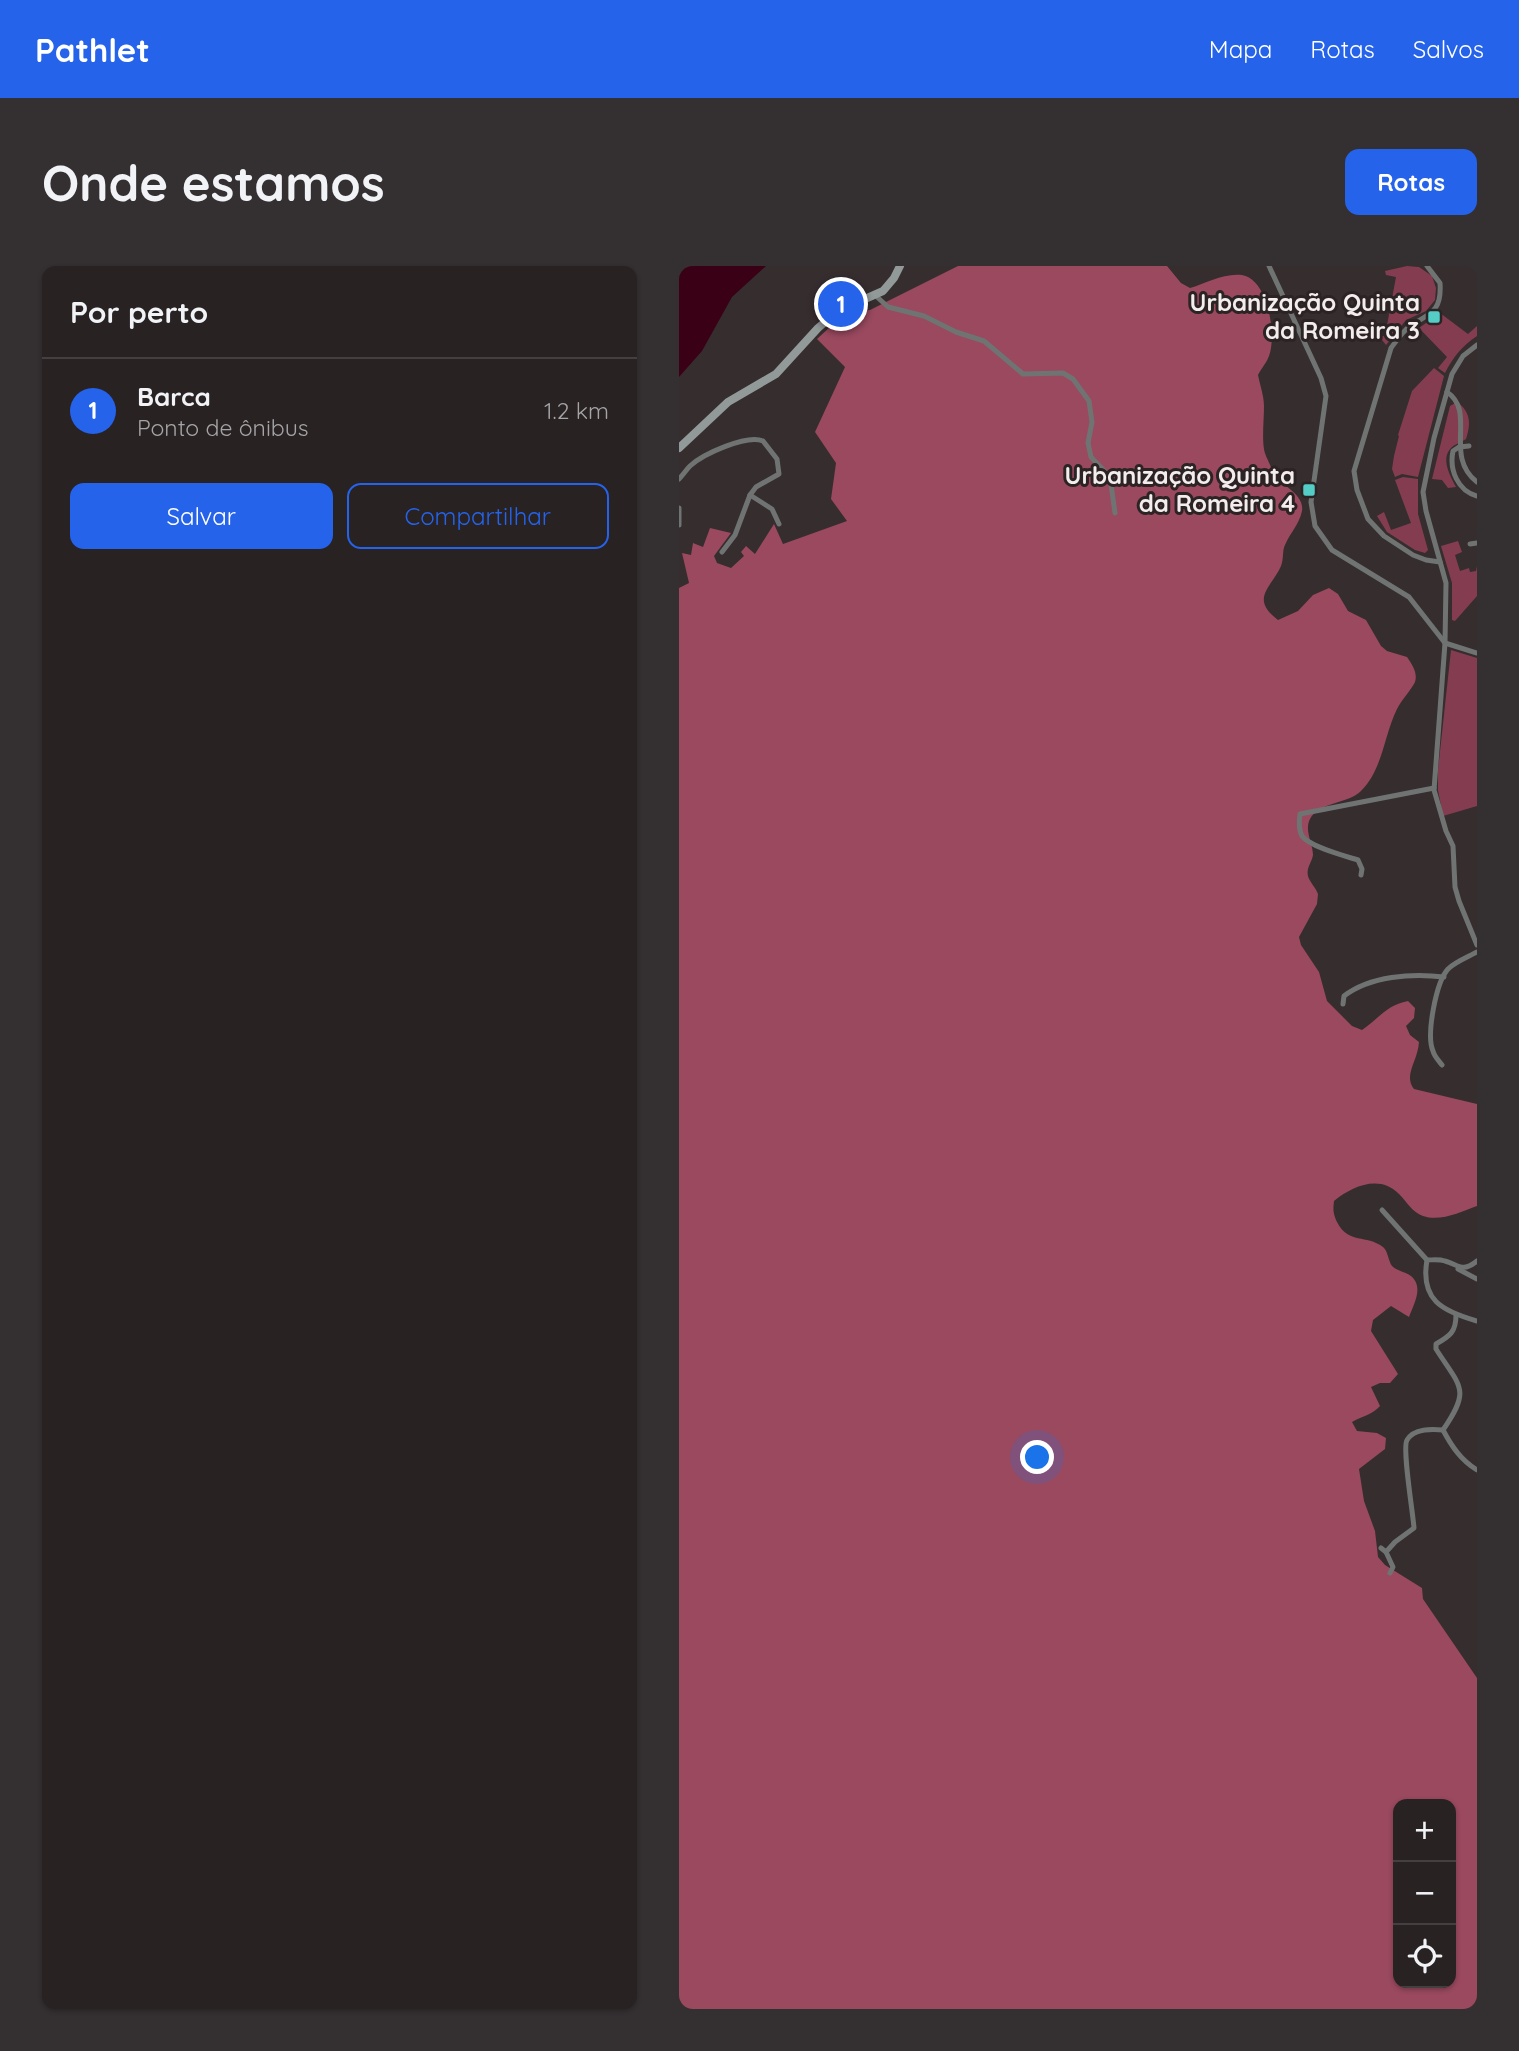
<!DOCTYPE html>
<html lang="pt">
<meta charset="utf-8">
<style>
:root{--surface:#282223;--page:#342f30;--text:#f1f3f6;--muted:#a5a4a6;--line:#443f41;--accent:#2563eb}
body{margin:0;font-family:Quicksand,sans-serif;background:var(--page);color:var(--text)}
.controls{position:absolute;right:21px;bottom:21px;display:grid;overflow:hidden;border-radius:14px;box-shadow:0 2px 5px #0004}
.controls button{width:63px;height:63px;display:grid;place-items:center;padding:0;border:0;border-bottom:2px solid var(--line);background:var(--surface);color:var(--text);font:35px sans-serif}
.you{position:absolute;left:359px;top:1192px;width:24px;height:24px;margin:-18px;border:5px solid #fff;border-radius:50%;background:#1a73e8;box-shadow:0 0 0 10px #1a73e833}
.badge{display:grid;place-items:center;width:46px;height:46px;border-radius:50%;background:var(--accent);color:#fff;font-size:23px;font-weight:700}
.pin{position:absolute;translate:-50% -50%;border:4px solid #fff;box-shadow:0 2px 7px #0006}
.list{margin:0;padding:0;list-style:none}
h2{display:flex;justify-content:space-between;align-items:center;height:91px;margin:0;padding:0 28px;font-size:30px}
h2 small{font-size:23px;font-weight:400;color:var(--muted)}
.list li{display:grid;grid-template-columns:46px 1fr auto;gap:21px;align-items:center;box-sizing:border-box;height:105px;padding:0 28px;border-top:2px solid var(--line)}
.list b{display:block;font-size:26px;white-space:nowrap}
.list p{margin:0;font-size:23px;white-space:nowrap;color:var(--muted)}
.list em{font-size:23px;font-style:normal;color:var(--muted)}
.actions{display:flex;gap:14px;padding:21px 28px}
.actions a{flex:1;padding:16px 0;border:2px solid var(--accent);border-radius:14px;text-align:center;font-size:24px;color:var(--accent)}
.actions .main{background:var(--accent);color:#fff}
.icon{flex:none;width:38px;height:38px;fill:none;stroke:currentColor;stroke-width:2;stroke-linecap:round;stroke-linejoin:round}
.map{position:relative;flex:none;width:798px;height:1743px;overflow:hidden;border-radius:14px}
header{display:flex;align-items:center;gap:42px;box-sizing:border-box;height:98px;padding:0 35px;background:var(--accent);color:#fff}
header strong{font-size:33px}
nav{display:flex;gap:38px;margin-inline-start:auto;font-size:24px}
.intro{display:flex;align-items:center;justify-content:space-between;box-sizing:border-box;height:168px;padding:0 42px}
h1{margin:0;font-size:49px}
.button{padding:18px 32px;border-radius:14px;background:var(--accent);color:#fff;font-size:24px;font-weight:700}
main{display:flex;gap:42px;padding:0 42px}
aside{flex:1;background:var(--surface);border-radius:14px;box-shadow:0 2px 5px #0004}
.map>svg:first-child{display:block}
.green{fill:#843d50}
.forest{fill:#9a495f;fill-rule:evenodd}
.water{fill:#3a0116}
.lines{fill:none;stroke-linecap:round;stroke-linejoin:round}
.street{stroke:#6f7473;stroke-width:5}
.secondary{stroke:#929a99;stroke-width:8}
.poi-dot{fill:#54cdc7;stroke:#2c2325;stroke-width:2.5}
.labels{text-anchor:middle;stroke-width:6;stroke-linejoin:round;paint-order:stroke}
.poi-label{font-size:24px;font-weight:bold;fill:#f3edee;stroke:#2c2325;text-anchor:end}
</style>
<header>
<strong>Pathlet</strong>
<nav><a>Mapa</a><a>Rotas</a><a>Salvos</a></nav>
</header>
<div class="intro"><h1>Onde estamos</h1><a class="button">Rotas</a></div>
<main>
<aside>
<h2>Por perto<small></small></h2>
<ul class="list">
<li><span class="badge">1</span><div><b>Barca</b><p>Ponto de ônibus</p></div><em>1.2 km</em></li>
</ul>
<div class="actions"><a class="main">Salvar</a><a>Compartilhar</a></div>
</aside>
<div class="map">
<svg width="798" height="1743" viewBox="0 0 798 1743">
<rect width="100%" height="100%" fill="#362d2f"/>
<g class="green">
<path d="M728,0L740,1L753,10L757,22L756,34L747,45L727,54L707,79L700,70H706L717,11L707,9L706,5Z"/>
<path d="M761,47L789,68L798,60V70C783,80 774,91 766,107L759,102L768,91L740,62Z"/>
<path d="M755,102L765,110L739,211L723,208L716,211L713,203L715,190L720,170L719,169L733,125Z"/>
<path d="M778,136C792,146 792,158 787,173C783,176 776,178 772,182C761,193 772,211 777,221L769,222L763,214L753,213L771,140Z"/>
<path d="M724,211L739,213V248L749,284L746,287L736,284L708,266L698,250L705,246L712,264L732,257L716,214Z"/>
<path d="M779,275L783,286L776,289L781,305L790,302L791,306L797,305L798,300V330L776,355L773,354V317L762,280Z"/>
<path d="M772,384L798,392V540L764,550L759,524V504Z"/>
</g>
<path class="forest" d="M279,0H488L502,17L511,22C528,17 544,7 563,9C589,13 598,69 590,90C588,96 582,103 579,109C581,119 585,130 585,140C585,154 583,170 585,183C586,190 591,197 593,204C599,219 626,227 623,245C620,259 611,267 606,279C603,285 605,293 602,300C593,321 570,332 599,354L619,345L634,329L650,322L659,328L669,345L687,354L702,380L708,385L728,391C733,398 739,407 736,416C734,421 722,435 718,443C705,469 704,503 682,525C669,538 640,536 631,553C625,565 634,577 634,589C633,596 627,602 629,610C630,615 637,622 639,628L638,638L620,671L622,679L640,706L648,735L673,760L683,764C700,752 708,739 729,735L736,742L735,752L727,760L731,769L740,776C739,795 724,809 735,823L798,838V940C782,946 761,956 744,950C733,946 728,936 720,928C701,908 673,920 655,935C654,944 654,947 658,956C670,979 687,968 704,981C709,985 709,994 713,1000C718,1005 727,1006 732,1010C745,1021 735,1038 730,1051L712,1040L694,1054L692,1065L719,1108L711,1117H701L692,1121L701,1140C693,1149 683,1150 673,1156L678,1165L698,1167L707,1172L706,1183L680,1203L685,1235L696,1265L699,1291L706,1299L743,1322L744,1333L798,1412V1743H0V322L10,317L3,287L12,289L14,277L24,281L31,262L52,267L35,290L38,297L52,302L65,290L62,286L67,280L76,288L95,258L104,278L168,255L152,233L157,197L136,166L166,101L138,73L165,48L191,44ZM719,1538H772V1717H719Z"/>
<path class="water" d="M0,0H87L53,31L23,85L0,111Z"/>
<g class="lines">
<g class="street">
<path d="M590,0L642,112L647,130L632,236L636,260L653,284L730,331L766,377L798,387"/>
<path d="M748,0L761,17C763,46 751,47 731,60C723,66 718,74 712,82L675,205L678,224L689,253L705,270L734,289L747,294L761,296"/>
<path d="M197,30L209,41L245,50L277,66L305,75L344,108L384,107L394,113L410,135L413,156L409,177L412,191L431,211L436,247"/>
<path d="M798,79L784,90L773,108L755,172L744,226L747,245L767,317L766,377L755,524L767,565L774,580L776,621L780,635L798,679"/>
<path d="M768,126C798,146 764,190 798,216"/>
<path d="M790,180L780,181L774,185C770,204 779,225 798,230"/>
<path d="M0,213C4,209 7,204 11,200C24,188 68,168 84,175L98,193L100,208L77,221L71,229L56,269L43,286"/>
<path d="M71,229L93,243L100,258"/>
<path d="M0,242V259"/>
<path d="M791,278L798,277"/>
<path d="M682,609L683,603L679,594C666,590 631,581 623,570C619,563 620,555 621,548L755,522"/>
<path d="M664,738L665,730C691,710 733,707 765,711"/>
<path d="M763,799C760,795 755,790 754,785C747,769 757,716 769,703C776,696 789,691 798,686"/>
<path d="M703,944L748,994"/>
<path d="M798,995C783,1007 780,999 766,995C760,993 754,994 748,994C741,1034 763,1045 798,1055"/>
<path d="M779,1003L798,1013"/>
<path d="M777,1049C777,1066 771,1070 757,1078V1083C782,1122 792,1123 764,1164C773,1181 782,1194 798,1204"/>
<path d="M702,1282L707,1286L716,1276L735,1262C734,1247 723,1182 728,1174C735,1162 753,1163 764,1164"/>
<path d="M707,1286L714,1301L711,1307"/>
</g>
<path class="secondary" d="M0,182L49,136L97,108L139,62L159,45L204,25L215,12L221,0"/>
</g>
<g class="poi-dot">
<rect x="748" y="44" width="14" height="14" rx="3.5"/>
<rect x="623" y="217" width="14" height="14" rx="3.5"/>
</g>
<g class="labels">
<g class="poi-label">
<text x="741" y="45">Urbanização Quinta<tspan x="741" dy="28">da Romeira 3</tspan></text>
<text x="616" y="218">Urbanização Quinta<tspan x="616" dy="28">da Romeira 4</tspan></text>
</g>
</g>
</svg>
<div class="controls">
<button>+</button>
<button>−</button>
<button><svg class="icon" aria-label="locate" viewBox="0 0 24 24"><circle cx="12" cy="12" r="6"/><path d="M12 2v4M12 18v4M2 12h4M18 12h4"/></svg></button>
</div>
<div class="you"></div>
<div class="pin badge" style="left:162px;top:38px">1</div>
</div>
</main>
